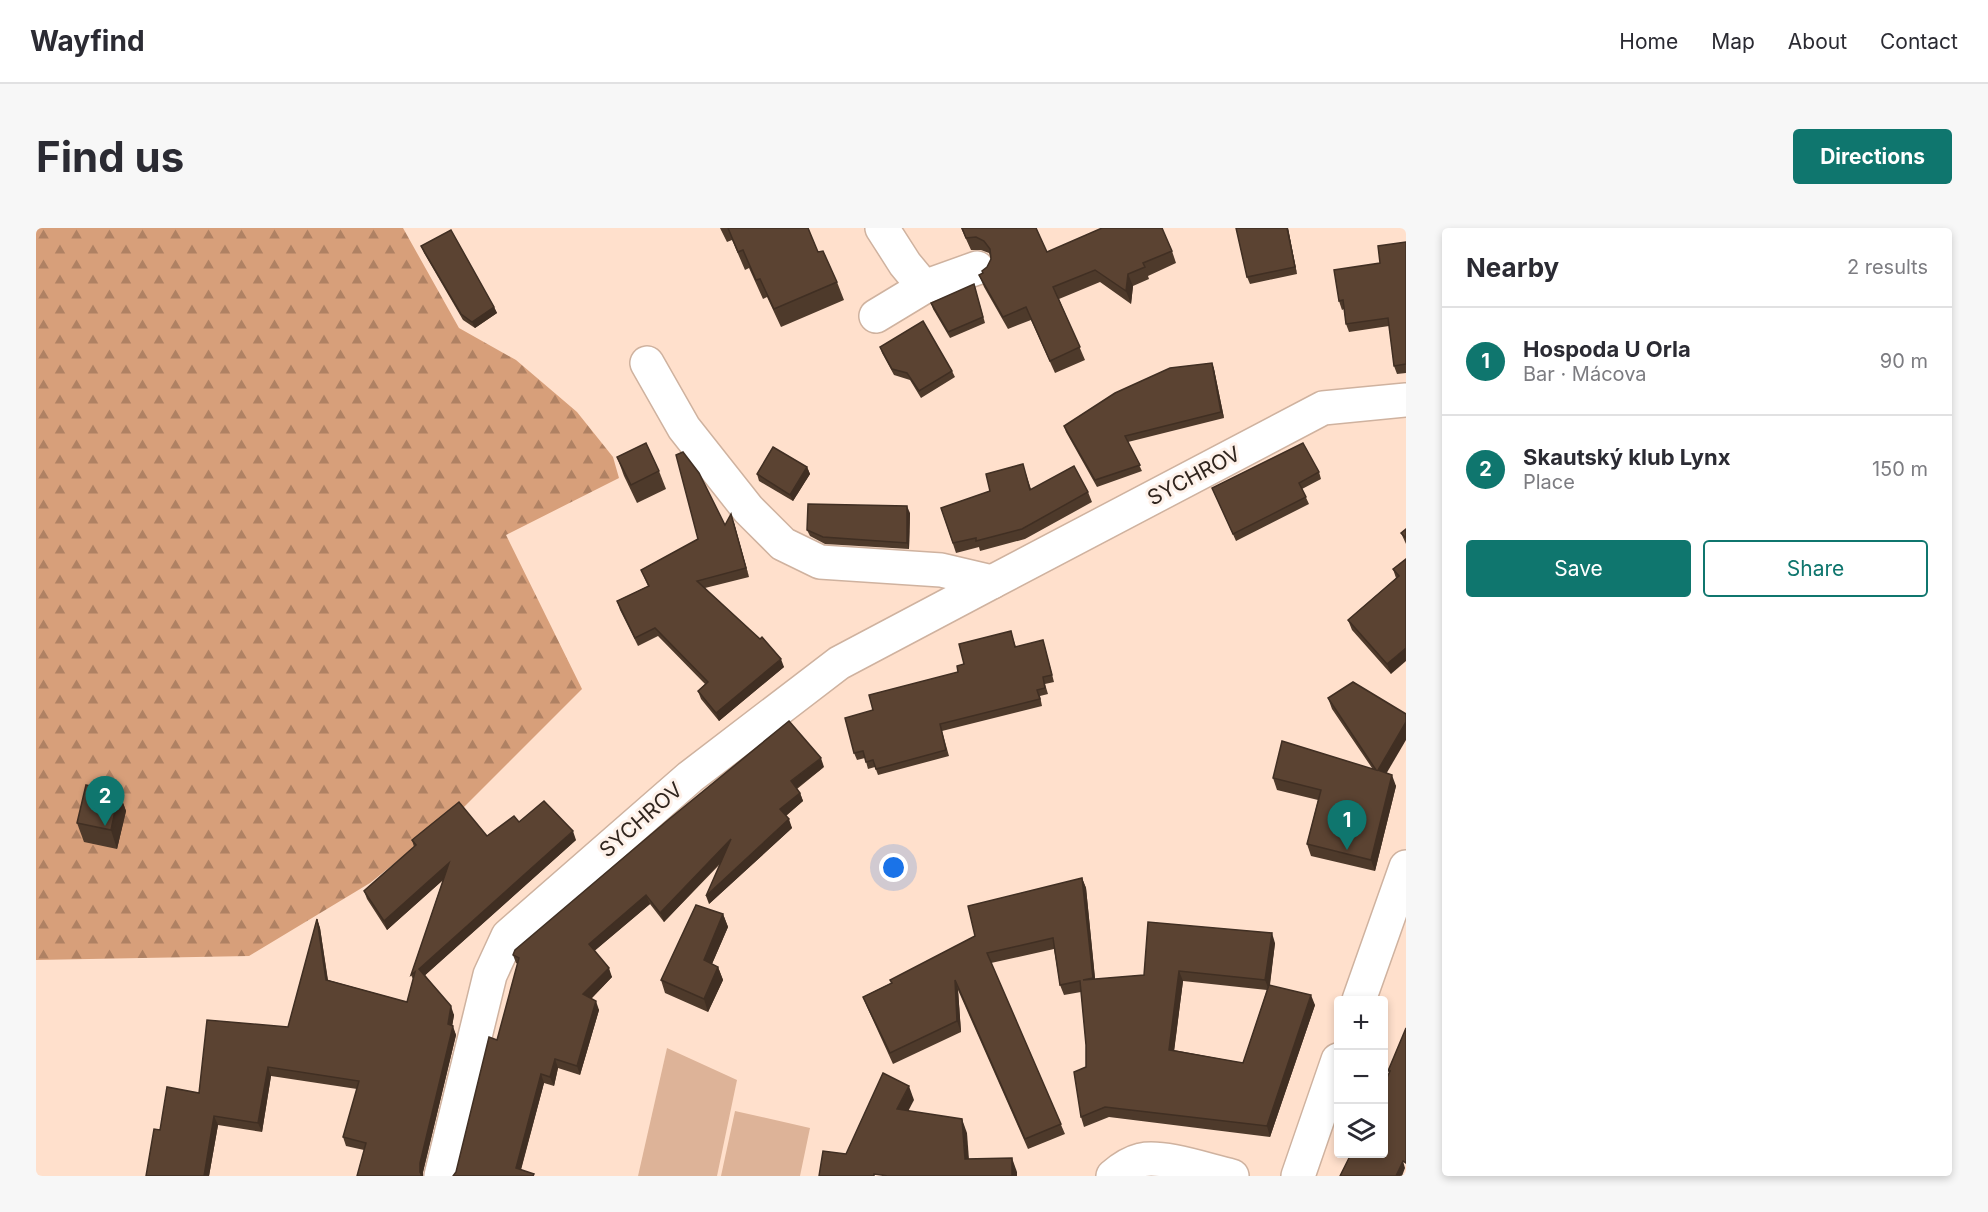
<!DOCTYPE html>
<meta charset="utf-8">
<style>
:root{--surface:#fff;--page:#f7f7f7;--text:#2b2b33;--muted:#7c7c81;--line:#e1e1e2;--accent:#0f766e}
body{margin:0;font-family:Inter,sans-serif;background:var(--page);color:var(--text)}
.controls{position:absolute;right:18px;bottom:18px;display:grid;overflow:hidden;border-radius:6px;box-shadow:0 3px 9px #0003}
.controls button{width:54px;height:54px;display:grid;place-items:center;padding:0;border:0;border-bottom:2px solid var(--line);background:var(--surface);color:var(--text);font:30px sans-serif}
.you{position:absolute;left:858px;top:640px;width:21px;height:21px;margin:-15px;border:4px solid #fff;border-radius:50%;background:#1a73e8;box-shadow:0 0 0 9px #1a73e833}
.badge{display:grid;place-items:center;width:39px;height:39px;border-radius:50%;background:var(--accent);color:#fff;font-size:20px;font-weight:700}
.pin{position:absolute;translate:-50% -50px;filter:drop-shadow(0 2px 3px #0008)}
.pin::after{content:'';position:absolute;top:32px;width:21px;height:18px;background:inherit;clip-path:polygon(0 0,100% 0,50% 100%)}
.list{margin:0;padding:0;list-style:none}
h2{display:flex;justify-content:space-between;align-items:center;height:78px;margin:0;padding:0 24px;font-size:26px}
h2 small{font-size:20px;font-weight:400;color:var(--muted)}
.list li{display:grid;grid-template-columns:39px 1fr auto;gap:18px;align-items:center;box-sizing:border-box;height:108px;padding:0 24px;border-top:2px solid var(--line)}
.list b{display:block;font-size:22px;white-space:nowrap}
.list p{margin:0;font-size:20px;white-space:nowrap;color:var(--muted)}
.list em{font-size:20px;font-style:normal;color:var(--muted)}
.actions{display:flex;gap:12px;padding:18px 24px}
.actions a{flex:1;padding:14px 0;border:2px solid var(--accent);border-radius:6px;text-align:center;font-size:21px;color:var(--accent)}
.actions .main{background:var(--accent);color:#fff}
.icon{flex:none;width:33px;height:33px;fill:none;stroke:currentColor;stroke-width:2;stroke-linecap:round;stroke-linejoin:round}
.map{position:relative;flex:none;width:1370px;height:948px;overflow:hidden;border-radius:6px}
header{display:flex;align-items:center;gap:36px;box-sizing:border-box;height:84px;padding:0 30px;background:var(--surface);border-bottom:2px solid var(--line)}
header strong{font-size:28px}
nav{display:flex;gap:33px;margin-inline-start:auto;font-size:21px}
.intro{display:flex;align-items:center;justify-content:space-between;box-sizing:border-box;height:144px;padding:0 36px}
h1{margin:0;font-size:42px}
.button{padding:15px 27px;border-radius:6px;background:var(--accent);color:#fff;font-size:21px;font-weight:700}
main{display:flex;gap:36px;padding:0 36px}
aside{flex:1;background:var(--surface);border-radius:6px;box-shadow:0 3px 9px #0003}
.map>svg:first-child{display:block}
.grass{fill:#ddb398}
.forest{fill:url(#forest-firs)}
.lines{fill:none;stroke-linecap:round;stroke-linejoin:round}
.minor-casing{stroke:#cfb29f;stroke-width:36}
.minor{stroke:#fff;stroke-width:33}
.wall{fill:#4e3a2b;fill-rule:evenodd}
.shaded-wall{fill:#402f23}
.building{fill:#5b4332;stroke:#402f23;stroke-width:1.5}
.labels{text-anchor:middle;stroke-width:6;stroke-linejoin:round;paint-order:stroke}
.street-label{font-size:21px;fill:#30251e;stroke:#fef1e9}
</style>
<header>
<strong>Wayfind</strong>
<nav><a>Home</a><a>Map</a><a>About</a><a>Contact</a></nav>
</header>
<div class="intro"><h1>Find us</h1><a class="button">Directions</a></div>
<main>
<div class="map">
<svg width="1370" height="948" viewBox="0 0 1370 948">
<defs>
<pattern id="forest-firs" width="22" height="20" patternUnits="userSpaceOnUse" patternTransform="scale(1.5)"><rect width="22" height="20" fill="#d79f7a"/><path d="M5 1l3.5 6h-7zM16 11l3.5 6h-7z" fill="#af8163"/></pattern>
</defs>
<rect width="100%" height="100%" fill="#ffe0cc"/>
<g class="grass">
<path d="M631,820L701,852L681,948H602Z"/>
<path d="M699,883L774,900L764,948H685Z"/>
</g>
<path class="forest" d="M0,0H367L423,100L480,132L541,184L577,229L583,250L470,307L546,461L426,581L334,655L213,728L0,732Z"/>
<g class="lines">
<g class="minor-casing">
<g id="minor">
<path d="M846,0L869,36L888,59"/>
<path d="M840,88L888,59L941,40"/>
<path d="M611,135L648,200L712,281L747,316L784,334L905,342L956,354"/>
<path d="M1323,772L1370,639"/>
<path d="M405,948L454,747L472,708L654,549L803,435L956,354L1287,180L1370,172"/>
<path d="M1077,948C1085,941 1093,935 1105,932C1128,927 1173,943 1196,948"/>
<path d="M1262,948L1302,832"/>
</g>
</g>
<use href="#minor" class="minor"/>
</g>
<g class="wall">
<path d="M684,0H772L782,24L801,54L808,72L745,99L731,69L727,71L713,40L709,42L696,12L691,14Z"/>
<path d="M925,0H1000L1011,24L1136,23L1140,35L1112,48L1113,51L1097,58L1095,76L1064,54L1023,71L1049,132L1019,145L995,92L972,101L948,59L943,47L946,45L951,39L955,31L953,25L945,22H935Z"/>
<path d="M1200,0H1252L1261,46L1214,56L1211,49Z"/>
<path d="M1370,14V145L1361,146L1358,138L1353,98L1313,104L1310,96L1308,81L1306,82L1303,73L1344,35Z"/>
<path d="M385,18L458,79L461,85L439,100L427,92L388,25Z"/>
<path d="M940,63L949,95L914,110L897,81L895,75Z"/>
<path d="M844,119L916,143L919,149L885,170L874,152L858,147L846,125Z"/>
<path d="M1176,135L1178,141L1188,190L1092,214L1106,243L1061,259L1030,204L1028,198Z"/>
<path d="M581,229L623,243L630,261L601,275L588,248Z"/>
<path d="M771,239L774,246L757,273L723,253L721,246Z"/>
<path d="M1283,244L1285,251L1266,261L1273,276L1200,313L1176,260Z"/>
<path d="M990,246L995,261L1052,264L1056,274L989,311L944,323L943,319L920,325L905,280L954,263Z"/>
<path d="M874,285L873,321L789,316L774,308L771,302Z"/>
<path d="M698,295L713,349L669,360L748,439L683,493L665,471L662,463L669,456L622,408L602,418L584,382L581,373L612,358L605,342L689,297Z"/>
<path d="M1370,301V316L1365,305Z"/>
<path d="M1370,331L1355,446L1316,402L1312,392L1360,350L1357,341Z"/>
<path d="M977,410L980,419H1009L1018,454L1009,456L1012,466L1004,468L1006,478L906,503L913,528L842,547L839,539L832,541L829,530L821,532L818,525L837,482L922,444L928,436Z"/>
<path d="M1292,470L1360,558L1339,643L1275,628L1271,616L1282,572L1241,562L1237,550L1336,540L1296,481Z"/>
<path d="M788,539L761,561L764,565L767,573L750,588L756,600L673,676L685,635L628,694L614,676L558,723L576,749L555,771L563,782L544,847L522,840L518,858L508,855L485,942L420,944L461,812L482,736L480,735L477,727Z"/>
<path d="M83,564L90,583L81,621L48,614L41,595Z"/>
<path d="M483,594L540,612L389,747L418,787L416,798L420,807L387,944V948H321L328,922L310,918L307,909L321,861L235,848L226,904L182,897L173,948H110L124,902L163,865L252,799L281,691L284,700L292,752L371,774L377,751L375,747L407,652L351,702L331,671L328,663L378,619L376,612L451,608Z"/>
<path d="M1046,650L1050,660L1059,751L1108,747L1239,715L1234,757L1279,777L1234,909L1073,889L1048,899L1045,889L1050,839V817L1045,764L1028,767L1024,757L1018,721L955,735L1029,906L992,921L922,762L925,804L857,836L831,779L827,769L855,755ZM1147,753L1231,762L1207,835L1138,822Z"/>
<path d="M687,686L692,699L676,736L682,739L687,752L672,784L629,765L625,752Z"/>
</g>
<g class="shaded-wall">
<path d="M1251,0H1252L1261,46L1259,39Z"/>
<path d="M1092,46L1097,58L1095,76L1090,63Z"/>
<path d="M458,79L461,85L439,100L436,94Z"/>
<path d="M1176,135L1178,141L1188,190L1185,184Z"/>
<path d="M771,239L774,246L757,273L754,267Z"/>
<path d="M871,278L874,285L873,321L871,315Z"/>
<path d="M695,286L698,295L713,349L710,340Z"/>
<path d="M1370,420V433L1355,446L1351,436Z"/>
<path d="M745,431L748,439L683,493L680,485Z"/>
<path d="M1370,494V512L1346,553L1342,542Z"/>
<path d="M785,530L788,539L758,562L755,553Z"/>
<path d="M1356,547L1360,558L1339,643L1335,632Z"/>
<path d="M83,564L90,583L81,621L75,602Z"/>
<path d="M764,565L767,573L747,590L744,581Z"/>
<path d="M753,591L756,600L673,676L670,668Z"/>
<path d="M537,603L540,612L386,750L383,741Z"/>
<path d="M695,611L698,620L628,694L624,685Z"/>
<path d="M413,635L416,644L351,702L348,693Z"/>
<path d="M1046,650L1050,660L1060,760L1057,750Z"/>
<path d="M610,667L614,676L556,725L553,716Z"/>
<path d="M687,686L692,699L672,745L668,732Z"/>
<path d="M281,691L284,700L293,761L290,752Z"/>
<path d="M1236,705L1239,715L1233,762L1229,752Z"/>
<path d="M682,739L687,752L672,784L668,771Z"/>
<path d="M573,740L576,749L551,775L547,766Z"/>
<path d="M1143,743L1147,753L1137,832L1133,822Z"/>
<path d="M919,752L922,762L925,804L921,793Z"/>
<path d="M1275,767L1279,777L1234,909L1231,898Z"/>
<path d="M560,773L563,782L544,847L541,838Z"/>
<path d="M415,778L418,787L415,805L412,796Z"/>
<path d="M417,798L420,807L387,944V948H385L384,944V935Z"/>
<path d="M519,831L522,840L518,858L514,849Z"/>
<path d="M232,839L235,848L226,904L222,895Z"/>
<path d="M505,846L508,855L483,948L480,940Z"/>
<path d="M873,858L878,872L866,895L861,881Z"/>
<path d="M178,888L182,897L173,948H168Z"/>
<path d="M926,891L931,905L934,945L929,931Z"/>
<path d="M976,930L981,944V948H976Z"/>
<path d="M1367,933L1369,940L1366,948H1360Z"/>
</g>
<g class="building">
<path d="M692,0H772L782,24L787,23L801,54L738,81L724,51L720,52L707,22L702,24Z"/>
<path d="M926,0H1000L1011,24L1066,0H1126L1136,23L1107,35L1109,39L1092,46L1090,63L1059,42L1017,59L1044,119L1014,133L990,79L967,89L943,47L947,45L946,43L951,39L955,31L954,21L948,13L940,9L930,10Z"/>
<path d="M1200,0H1251L1259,39L1211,49Z"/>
<path d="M415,2L458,79L436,94L425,86L385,18Z"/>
<path d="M1370,14V136L1358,138L1352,90L1310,96L1307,72L1303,73L1298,42L1344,35L1342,18Z"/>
<path d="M938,56L947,89L912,104L895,75Z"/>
<path d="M887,93L916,143L883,163L871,145L856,141L844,119Z"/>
<path d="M1176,135L1185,184L1089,208L1104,237L1059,252L1028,198L1079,165L1134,140Z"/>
<path d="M610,215L623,243L595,257L581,229Z"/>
<path d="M1267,215L1283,244L1263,255L1270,269L1197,306L1176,260Z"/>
<path d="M737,219L771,239L754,267L721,246Z"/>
<path d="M647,224L663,245L689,297L695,286L710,340L661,353L724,411L726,409L745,431L680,485L662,463L672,454L619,400L599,410L581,373L613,358L605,342L662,311L640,227Z"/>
<path d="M987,236L994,262L1038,238L1052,264L986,301L940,313V310L917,315L905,280L954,263L950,246Z"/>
<path d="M772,276L871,278V315L787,309L771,302Z"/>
<path d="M1370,301V310L1365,305Z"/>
<path d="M1370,331V420L1351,436L1312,392L1363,348L1357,341Z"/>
<path d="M975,403L979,419L1007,412L1016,447L1007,449L1009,460L1001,462L1004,471L904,496L910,522L840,541L837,532L830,534L827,523L818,525L809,490L837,482L833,467L922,444L921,438L928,436L923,416Z"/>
<path d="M1317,454L1370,486V494L1342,542L1356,547L1335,632L1271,616L1285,562L1237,550L1246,513L1340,542L1292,470Z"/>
<path d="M753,493L785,530L755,553L764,565L744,581L753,591L670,668L695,611L624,685L610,667L553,716L573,740L547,766L560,773L541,838L519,831L514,849L505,846L480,940L498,946L497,948H417L420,944L453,809L461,812L483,730L477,727L479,722L632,592Z"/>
<path d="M50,557L83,564L75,602L41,595Z"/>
<path d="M508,573L537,603L383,741L415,778L412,796L417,798L384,935V944L386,948H321L330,915L307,909L323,853L232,839L222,895L178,888L168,948H110L118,901L124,902L131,859L163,865L171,792L252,799L281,691L290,752L371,774L379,744L375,747L413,635L348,693L328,663L380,617L376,612L423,574L451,608L478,588L483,594Z"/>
<path d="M1046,650L1057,750L1047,752L1108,747L1112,694L1236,705L1229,752L1143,743L1133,822L1207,835L1233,757L1275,767L1231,898L1069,879L1045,889L1038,844L1050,839V817L1044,753L1024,757L1017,710L951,725L1025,896L989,911L919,752L921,793L854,825L827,769L856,755L854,752L939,708L932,678Z"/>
<path d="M660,677L687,686L668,732L682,739L668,771L625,752Z"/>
<path d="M1370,800V935L1367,933L1360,948H1304L1315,926H1347V858L1354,843H1352Z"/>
<path d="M847,845L873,858L861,881L926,891L929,931L976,930V948H852L838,946V948H783L787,923L810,926Z"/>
</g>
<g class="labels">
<g class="street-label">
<text transform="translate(1158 248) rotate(-28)" y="7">SYCHROV</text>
<text transform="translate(605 592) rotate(-41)" y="7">SYCHROV</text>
</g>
</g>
</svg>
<div class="controls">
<button>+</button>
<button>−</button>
<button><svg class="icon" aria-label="layers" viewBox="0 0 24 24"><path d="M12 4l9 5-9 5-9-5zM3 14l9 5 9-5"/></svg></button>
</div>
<div class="you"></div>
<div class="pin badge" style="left:1311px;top:622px">1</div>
<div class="pin badge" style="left:69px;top:598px">2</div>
</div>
<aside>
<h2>Nearby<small>2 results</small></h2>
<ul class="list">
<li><span class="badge">1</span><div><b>Hospoda U Orla</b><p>Bar · Mácova</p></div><em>90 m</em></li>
<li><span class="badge">2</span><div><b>Skautský klub Lynx</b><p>Place</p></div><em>150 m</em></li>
</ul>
<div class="actions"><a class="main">Save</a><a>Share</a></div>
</aside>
</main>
